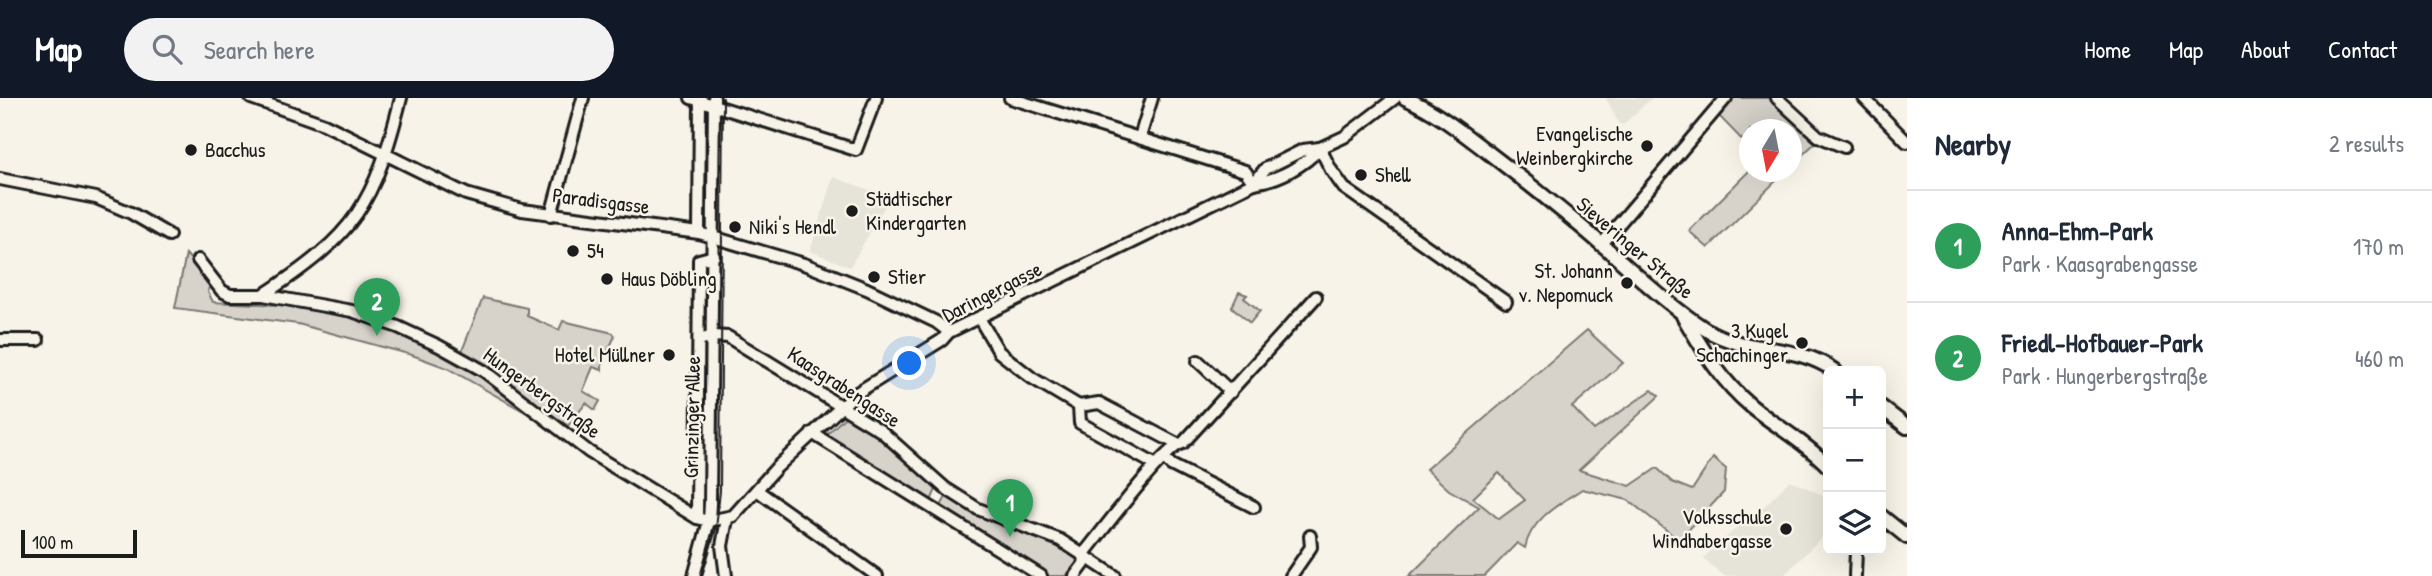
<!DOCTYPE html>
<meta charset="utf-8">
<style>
:root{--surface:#fff;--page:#f2f2f3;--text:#1f2937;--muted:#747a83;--line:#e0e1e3;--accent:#111827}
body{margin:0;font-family:"Patrick Hand",sans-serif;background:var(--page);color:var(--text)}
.controls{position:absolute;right:21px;bottom:21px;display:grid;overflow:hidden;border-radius:10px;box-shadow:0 7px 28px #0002}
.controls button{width:63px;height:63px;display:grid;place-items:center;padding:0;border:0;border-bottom:2px solid var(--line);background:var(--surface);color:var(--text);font:35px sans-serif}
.compass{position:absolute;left:1739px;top:21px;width:63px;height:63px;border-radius:50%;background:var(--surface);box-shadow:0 7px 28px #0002;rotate:190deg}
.scale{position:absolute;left:21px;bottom:18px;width:116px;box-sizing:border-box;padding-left:7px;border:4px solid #1c1c1c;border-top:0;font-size:19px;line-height:24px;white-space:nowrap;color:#1c1c1c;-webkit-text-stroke:5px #f7f3e8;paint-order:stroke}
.you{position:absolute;left:910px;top:266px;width:24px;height:24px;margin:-18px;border:5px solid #fff;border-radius:50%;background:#1a73e8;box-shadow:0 0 0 10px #1a73e833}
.badge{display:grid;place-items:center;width:46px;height:46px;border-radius:50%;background:var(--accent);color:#fff;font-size:23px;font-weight:700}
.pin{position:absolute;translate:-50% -58px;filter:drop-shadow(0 2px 4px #0008)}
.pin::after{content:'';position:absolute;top:37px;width:24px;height:21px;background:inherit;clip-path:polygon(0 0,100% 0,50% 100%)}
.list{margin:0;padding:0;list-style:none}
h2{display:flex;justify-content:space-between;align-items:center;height:91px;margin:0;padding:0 28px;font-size:30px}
h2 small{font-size:23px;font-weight:400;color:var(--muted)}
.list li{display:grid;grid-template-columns:46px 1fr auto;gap:21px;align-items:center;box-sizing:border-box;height:112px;padding:0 28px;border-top:2px solid var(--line)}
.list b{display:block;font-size:26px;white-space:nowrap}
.list p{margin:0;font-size:23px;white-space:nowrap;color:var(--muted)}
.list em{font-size:23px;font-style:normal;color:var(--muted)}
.icon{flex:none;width:38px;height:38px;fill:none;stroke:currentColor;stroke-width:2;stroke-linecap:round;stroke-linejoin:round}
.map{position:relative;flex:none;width:1907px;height:478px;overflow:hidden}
header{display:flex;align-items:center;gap:42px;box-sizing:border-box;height:98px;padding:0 35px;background:var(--accent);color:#fff}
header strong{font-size:33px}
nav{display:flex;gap:38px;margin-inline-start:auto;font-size:24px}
.search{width:490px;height:63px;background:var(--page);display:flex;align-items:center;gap:18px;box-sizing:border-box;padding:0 24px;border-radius:38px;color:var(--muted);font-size:26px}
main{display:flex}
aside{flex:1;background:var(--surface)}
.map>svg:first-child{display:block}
.built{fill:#e6e3d9}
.green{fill:#d7d3cb;stroke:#7a7874;stroke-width:2;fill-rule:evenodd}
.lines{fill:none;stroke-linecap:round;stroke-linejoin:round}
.minor-casing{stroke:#1c1c1c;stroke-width:16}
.major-casing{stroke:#1c1c1c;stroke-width:18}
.minor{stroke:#f7f3e8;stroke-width:10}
.major{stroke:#f7f3e8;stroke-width:12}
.tram{stroke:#1c1c1c;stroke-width:2}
.poi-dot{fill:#1c1c1c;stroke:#f7f3e8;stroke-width:2.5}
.labels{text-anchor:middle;stroke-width:5;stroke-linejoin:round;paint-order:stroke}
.poi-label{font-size:21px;fill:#1c1c1c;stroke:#f7f3e8;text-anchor:start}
.street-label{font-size:21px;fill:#1c1c1c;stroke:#f7f3e8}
</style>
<header>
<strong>Map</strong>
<div class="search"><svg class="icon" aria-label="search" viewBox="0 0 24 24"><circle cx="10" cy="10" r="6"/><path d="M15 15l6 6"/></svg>Search here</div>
<nav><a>Home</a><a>Map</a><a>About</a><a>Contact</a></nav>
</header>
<main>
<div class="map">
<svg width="1907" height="478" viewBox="0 0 1907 478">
<rect width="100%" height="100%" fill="#f7f3e8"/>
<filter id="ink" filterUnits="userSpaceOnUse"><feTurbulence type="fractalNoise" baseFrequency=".0143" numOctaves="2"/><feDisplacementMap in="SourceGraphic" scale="14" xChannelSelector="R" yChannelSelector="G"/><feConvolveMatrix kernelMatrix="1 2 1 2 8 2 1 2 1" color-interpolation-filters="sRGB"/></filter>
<g filter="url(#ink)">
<g class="built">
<path d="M1606,0H1652L1623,27L1619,26Z"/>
<path d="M833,79L890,99L850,169L810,153Z"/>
<path d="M1790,382L1828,400V433L1783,478H1724L1703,460L1750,418L1754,419Z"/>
</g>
<g class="green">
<path d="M1733,0H1773L1817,43L1792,67V32H1750L1749,49L1719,18Z"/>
<path d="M1749,73L1785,74L1708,150L1689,133Z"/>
<path d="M186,156L210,183L208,194L213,204C258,207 303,205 347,216C422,235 487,281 548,327L447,270L412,257L298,226L175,210Z"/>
<path d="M1239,194L1247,197L1244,200L1260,213L1250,225L1232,209Z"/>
<path d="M483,200L527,210V218L559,232L563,223L613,235L615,238L602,265V272L593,269L583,293L600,303L595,312L586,305L568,328L462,253Z"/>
<path d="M1587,232L1623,265L1572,309L1594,332L1652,292L1659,298L1579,372L1630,388L1657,370L1672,384L1692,392L1713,360L1726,371L1724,394L1679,442L1628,402L1582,391C1559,406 1531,421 1525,450L1517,445L1485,478H1409L1479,409L1449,392L1426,371ZM1499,375L1525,402L1499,421L1473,400Z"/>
<path d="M846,318L879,339L937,389L931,403L824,339Z"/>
<path d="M947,397L993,424L1071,454L1077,457L1076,466L1066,478H1047L1010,455L1008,450L1000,448L940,410Z"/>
</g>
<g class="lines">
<g class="minor-casing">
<g id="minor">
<path d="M251,0L324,26L466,96L522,112L699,135L804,166L867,191L936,224L949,234"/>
<path d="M691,0L856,52L876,0"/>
<path d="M1010,0L1245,73L1254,85"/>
<path d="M1777,0L1818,38L1844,49"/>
<path d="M1864,0L1907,44"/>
<path d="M1140,39L1152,0"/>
<path d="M1320,50L1331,72L1344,90L1506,204"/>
<path d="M0,81L96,100L131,115L169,137"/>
<path d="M1254,85L1265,71L1303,52L1320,50L1344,39L1395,0"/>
<path d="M551,117L583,0"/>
<path d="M699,135L700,0"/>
<path d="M1601,147L1726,0"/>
<path d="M198,162L222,193L230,197H263L352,213L398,229L439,248L484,273L589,354L697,420L709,423L733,418L777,369L855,296L942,242L949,234L1254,85C1278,82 1304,68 1320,50"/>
<path d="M263,197C356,136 374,107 401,0"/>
<path d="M979,220L999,254L1032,280L1079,308L1099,305L1177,346"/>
<path d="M0,242H38"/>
<path d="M699,242L713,238L728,239L881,333L945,390L978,411L1060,442L1115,478"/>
<path d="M1198,263L1231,294"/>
<path d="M1079,308L1080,325L1156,367"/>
<path d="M812,335L1041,478"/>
<path d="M1164,360L1171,367L1254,409"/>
<path d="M758,393L877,478"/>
<path d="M697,420L699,162L714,158"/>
<path d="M694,478L709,423L710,405L714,0"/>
<path d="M726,478L722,448L727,421"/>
<path d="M1075,478L1084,466L1086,453C1101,435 1166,347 1183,345L1316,199"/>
<path d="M1291,478L1311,449L1310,438"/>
<path d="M1855,478L1856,452"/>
</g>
</g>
<g class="major-casing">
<g id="major">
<path d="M1405,0C1435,13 1460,33 1485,52C1527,84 1567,116 1606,150C1638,178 1669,208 1705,231C1746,257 1795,244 1835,273"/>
<path d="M1683,218C1703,252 1721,283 1751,308C1777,329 1805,344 1828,368"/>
<path d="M1881,309L1907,329"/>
<path d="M1881,418L1907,439"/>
</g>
</g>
<use href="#minor" class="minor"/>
<use href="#major" class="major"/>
<path class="tram" d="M702,478L716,431L720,393L723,0"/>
</g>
</g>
<g class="poi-dot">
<circle cx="1647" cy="48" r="7"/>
<circle cx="191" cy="52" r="7"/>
<circle cx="1361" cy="77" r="7"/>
<circle cx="852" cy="113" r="7"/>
<circle cx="735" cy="129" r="7"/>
<circle cx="573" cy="153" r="7"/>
<circle cx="874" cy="179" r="7"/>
<circle cx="607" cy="181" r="7"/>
<circle cx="1627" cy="185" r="7"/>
<circle cx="1802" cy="245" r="7"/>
<circle cx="669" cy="257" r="7"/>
<circle cx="1786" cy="431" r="7"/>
</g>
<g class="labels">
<g class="poi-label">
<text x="1633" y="43" text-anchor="end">Evangelische<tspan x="1633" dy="24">Weinbergkirche</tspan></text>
<text x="205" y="59">Bacchus</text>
<text x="1375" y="84">Shell</text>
<text x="866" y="108">Städtischer<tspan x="866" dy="24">Kindergarten</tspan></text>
<text x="749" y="136">Niki's Hendl</text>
<text x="587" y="160">54</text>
<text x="1613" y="180" text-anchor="end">St. Johann<tspan x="1613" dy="24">v. Nepomuck</tspan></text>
<text x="888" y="186">Stier</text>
<text x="621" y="188">Haus Döbling</text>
<text x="1788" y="240" text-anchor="end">3 Kugel<tspan x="1788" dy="24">Schachinger</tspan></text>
<text x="655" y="264" text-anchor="end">Hotel Müllner</text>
<text x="1772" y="426" text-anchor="end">Volksschule<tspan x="1772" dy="24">Windhabergasse</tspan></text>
</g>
<g class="street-label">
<text transform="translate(601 103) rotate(7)" y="7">Paradisgasse</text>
<text transform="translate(1635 150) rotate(40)" y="7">Sieveringer Straße</text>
<text transform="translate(992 194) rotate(-27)" y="7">Daringergasse</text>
<text transform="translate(844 289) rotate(33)" y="7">Kaasgrabengasse</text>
<text transform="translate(542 295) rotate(36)" y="7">Hungerbergstraße</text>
<text transform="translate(692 319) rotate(-89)" y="7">Grinzinger Allee</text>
</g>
</g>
</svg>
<div class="controls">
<button>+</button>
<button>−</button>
<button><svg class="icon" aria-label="layers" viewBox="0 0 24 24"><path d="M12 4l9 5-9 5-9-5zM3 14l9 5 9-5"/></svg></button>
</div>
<svg class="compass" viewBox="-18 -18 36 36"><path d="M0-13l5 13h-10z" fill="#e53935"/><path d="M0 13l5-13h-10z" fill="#747a83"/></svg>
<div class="scale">100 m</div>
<div class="you"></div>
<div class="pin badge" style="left:1010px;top:439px;background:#2e9e5b">1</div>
<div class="pin badge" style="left:377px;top:238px;background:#2e9e5b">2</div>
</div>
<aside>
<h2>Nearby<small>2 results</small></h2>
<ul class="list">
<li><span class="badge" style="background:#2e9e5b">1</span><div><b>Anna-Ehm-Park</b><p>Park · Kaasgrabengasse</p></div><em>170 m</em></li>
<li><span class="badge" style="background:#2e9e5b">2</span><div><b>Friedl-Hofbauer-Park</b><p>Park · Hungerbergstraße</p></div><em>460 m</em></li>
</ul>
</aside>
</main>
